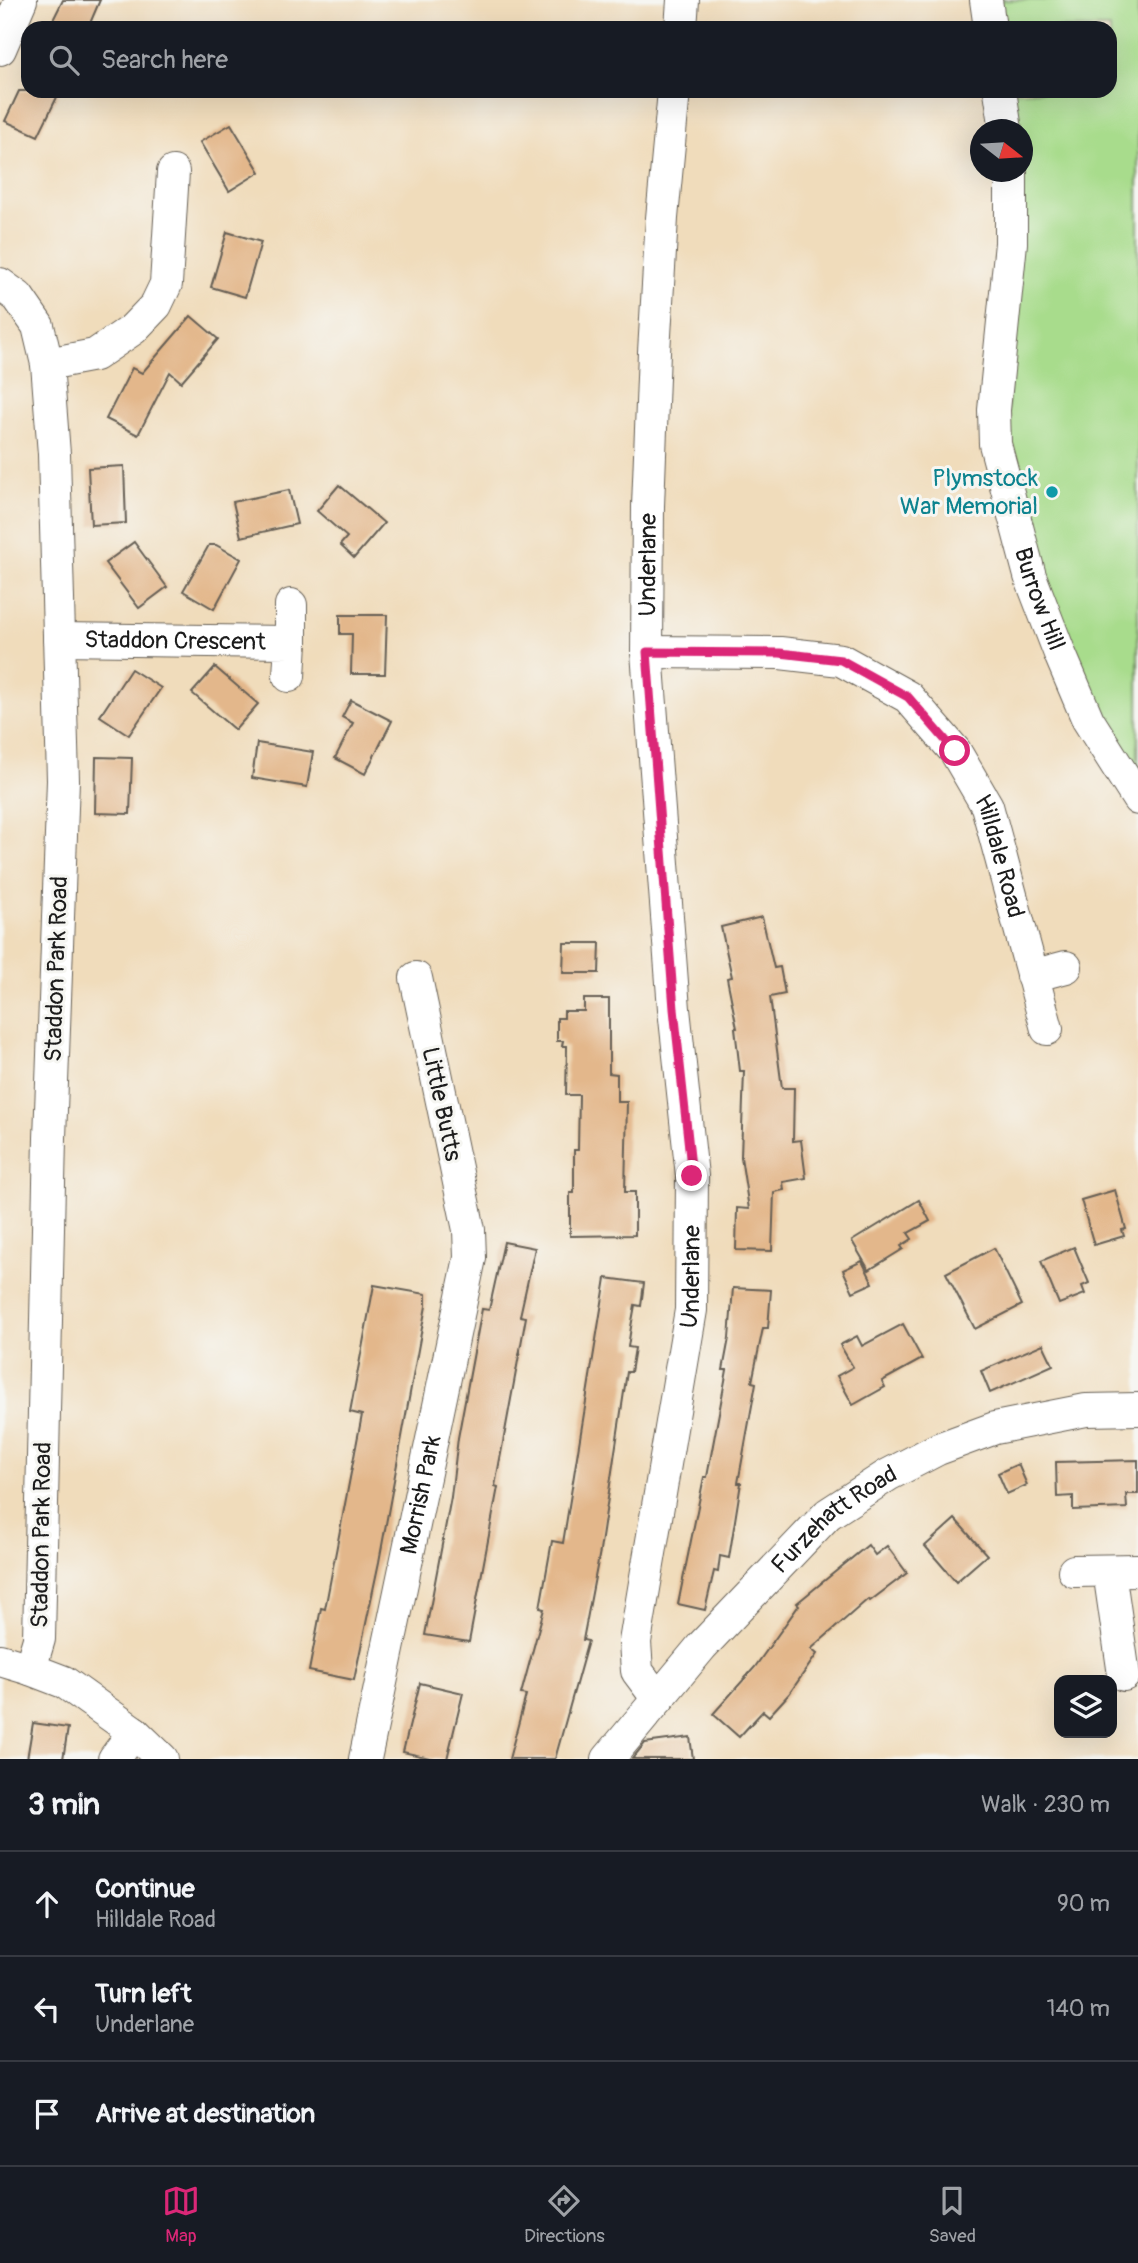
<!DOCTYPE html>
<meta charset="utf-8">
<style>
:root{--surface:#171b24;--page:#242831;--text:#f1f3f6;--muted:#9ea1a6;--line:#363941;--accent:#db2777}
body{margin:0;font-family:Pangolin,sans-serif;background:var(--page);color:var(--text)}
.controls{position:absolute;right:21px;bottom:21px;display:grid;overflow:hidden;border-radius:14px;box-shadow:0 7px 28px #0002}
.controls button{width:63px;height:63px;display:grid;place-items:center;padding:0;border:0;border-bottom:2px solid var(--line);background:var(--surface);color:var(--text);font:35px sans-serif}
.compass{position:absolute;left:970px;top:119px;width:63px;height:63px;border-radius:50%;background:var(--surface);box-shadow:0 7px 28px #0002;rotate:107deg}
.stop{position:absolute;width:21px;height:21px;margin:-16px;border:5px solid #db2777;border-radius:50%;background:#fff}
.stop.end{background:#db2777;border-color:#fff;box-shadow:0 2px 7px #0008}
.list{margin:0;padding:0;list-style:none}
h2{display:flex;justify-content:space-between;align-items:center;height:91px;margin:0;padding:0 28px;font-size:30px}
h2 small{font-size:23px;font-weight:400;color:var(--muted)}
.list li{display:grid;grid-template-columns:46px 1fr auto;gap:21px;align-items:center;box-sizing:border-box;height:105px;padding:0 28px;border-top:2px solid var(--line)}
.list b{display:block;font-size:26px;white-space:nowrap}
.list p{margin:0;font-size:23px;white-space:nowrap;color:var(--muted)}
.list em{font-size:23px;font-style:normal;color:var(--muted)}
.icon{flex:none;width:38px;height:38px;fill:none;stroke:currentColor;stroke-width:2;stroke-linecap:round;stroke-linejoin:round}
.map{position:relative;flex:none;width:1138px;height:1759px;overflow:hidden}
.search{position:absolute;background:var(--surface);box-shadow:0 7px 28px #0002;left:21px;right:21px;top:21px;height:77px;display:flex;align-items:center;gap:18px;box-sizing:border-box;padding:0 24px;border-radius:21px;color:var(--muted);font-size:26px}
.sheet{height:406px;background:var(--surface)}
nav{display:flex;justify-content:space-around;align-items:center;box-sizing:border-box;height:98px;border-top:2px solid var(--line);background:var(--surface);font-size:19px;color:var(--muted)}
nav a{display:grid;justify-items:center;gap:4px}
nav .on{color:var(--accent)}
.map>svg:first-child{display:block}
.green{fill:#a8dc8c;stroke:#627c54;stroke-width:2}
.building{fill:#e3b78b}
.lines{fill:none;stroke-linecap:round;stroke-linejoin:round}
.minor-casing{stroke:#665f54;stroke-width:34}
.minor{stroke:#fff;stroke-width:32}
.route{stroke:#db2777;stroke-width:9}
.culture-dot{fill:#0f9aa8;stroke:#f6f6f2;stroke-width:2.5}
.labels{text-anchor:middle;stroke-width:6;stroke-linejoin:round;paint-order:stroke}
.culture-label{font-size:24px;fill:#0d838f;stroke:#f6f6f2;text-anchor:end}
.street-label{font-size:24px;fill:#1c1c1c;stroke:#f6f6f2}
</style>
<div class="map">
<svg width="1138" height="1759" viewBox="0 0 1138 1759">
<rect width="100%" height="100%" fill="#f6f6f2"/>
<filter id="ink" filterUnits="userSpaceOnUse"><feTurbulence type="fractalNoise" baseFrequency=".0143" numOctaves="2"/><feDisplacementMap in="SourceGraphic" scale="14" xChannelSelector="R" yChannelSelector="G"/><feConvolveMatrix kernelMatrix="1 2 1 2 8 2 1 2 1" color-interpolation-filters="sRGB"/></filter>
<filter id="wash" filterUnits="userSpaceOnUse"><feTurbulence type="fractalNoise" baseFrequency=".00686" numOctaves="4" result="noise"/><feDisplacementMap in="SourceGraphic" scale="28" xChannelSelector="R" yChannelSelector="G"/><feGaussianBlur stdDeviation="1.57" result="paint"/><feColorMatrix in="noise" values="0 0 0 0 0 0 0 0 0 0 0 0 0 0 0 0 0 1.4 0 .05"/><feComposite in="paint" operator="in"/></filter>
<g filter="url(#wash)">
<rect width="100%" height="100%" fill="#f0dcbb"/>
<path class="green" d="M995,0H1138V777L1100,722L1061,629L1005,444L1023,172V130L1014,129L1009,91H1110V28H999Z"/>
<g id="blocks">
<g class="building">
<path d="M63,0H100L88,28H49Z"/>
<path d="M19,91H60L38,136L5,121Z"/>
<path d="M231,124L260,172L229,191L200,142Z"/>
<path d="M227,232L261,242L245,297L211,287Z"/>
<path d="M191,316L218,339L181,382L170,372L138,435L106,419L132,368L142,373Z"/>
<path d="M124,466L126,523L91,525L88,468Z"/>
<path d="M339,485L384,523L354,558L340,545L347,537L317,511Z"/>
<path d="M289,490L297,524L241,537L233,502Z"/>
<path d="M134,542L167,587L139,608L105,563Z"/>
<path d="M209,545H216L241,559L214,609L183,591Z"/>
<path d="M340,615H387L385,674H351L352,634H340Z"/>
<path d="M215,667L258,704L235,730L192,693Z"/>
<path d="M131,669L161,688L129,735L100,716Z"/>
<path d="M351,700L392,721L365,774L335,758L353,723L342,717Z"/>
<path d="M257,743L313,752L307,787L252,778Z"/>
<path d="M96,757L132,758L130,814L95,813Z"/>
<path d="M762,917L774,968L780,967L785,994L770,997L782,1088H794L793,1141L801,1140L806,1178L783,1182L784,1190L774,1192L772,1251L736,1250L737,1208L749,1209L741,1157L744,1071H740L735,1028H737L727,978L732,977L721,927Z"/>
<path d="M564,943H600L599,973H563Z"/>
<path d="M584,999H609V1073L617,1074V1102H627L625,1192H635V1235L570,1236V1193H574V1150H578L579,1095H566L567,1046H562L563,1041H557V1018H564V1011H584Z"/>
<path d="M1115,1190L1126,1229L1122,1230L1124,1236L1094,1245L1081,1200Z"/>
<path d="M919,1200L930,1221L908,1233L912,1239L901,1246L903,1249L869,1270L852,1241Z"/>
<path d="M504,1242L535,1248L520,1316L526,1317L495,1486L498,1487L469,1642L425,1635L451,1497L458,1438L482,1309L489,1310Z"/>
<path d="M1074,1247L1089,1283L1082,1286L1085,1294L1059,1304L1041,1261Z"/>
<path d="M994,1248L1022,1305L975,1329L946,1273Z"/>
<path d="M862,1261L873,1283L853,1292L843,1270Z"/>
<path d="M606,1278L644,1283L641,1306L635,1305L631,1327L628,1347L635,1348L631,1372H627L600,1551L583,1640L588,1641L555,1759H509L526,1695L521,1694L544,1609L540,1608L552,1541L563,1543Z"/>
<path d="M374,1285L426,1294V1306L379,1562L354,1680L309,1671L321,1608L325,1609L362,1415L350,1412Z"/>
<path d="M733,1288L771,1290L768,1328H763L752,1382L756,1383L738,1483H741L729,1558L720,1556L718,1572L714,1571L705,1610L678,1604L704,1477H707L727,1370H723L729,1338Z"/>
<path d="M903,1324L922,1359L882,1381L885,1387L853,1405L837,1376L853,1367L840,1345L857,1336L862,1346Z"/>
<path d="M1043,1344L1053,1365L990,1393L981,1371Z"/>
<path d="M1138,1460V1494H1126L1127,1508L1073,1510V1496L1057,1497L1056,1462Z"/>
<path d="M1018,1464L1027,1485L1007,1494L998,1473Z"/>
<path d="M955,1519L987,1555L956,1582L925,1546Z"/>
<path d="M868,1545L875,1555L887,1546L907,1573L870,1601L868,1599L811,1649L817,1654L789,1694L769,1716L763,1711L739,1737L713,1714L755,1667L799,1605L797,1603Z"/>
<path d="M420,1683L463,1693L447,1759H434L403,1752Z"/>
<path d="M33,1723L68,1728L63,1759H27Z"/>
<path d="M690,1737L693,1759H632L645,1743Z"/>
</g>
</g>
</g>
<g filter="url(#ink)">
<use href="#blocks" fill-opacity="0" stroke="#665f54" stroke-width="2"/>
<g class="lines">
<g class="minor-casing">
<g id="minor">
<path d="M986,0L990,28"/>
<path d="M681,28L683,0"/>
<path d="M0,49L21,0"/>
<path d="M1000,91L1006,130"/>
<path id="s1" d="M1011,172V243L994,410L995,444L1030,576L1060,654L1088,720L1138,799"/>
<path d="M0,284L18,297L38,326L47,364L54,454L63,780L50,1138L39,1639L30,1669"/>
<path d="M47,364L95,355L133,329L156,305L166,284L173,172"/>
<path id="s2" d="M59,639L291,642L289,676"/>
<path d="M291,642V605"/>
<path id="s3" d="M647,652L780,653L841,660L908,697L955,751L987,806L1047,1029"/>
<path d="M1032,976L1066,967"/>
<path d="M1074,1571L1138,1570"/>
<path d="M1109,1571L1124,1675"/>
<path d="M0,1660L30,1669L64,1682L134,1732L162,1759"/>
<path id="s4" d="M658,1699L637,1671L635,1642L691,1310L692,1176L674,1009L647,652L648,506L654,352L662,218L674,91"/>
<path d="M114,1759L134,1732"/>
<path id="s5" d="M365,1759L470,1258L469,1230L416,978"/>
<path id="s6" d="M608,1759L702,1646L828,1514L888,1475L938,1449L995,1428L1086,1410L1138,1409"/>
</g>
</g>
<use href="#minor" class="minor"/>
</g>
</g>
<g class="lines" filter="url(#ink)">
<path class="route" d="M692,1176L674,1009L647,652L780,653L841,660L908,697L955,751"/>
</g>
<circle class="culture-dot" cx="1052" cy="492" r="7"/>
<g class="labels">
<g class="culture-label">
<text x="1038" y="486">Plymstock<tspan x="1038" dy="28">War Memorial</tspan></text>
</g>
<g class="street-label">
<text dy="8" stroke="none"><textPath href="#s4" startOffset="1148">Underlane</textPath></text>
<text dy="8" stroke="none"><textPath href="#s1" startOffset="434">Burrow Hill</textPath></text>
<text dy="8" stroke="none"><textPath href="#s2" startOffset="116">Staddon Crescent</textPath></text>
<text dy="8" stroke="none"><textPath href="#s3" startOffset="458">Hilldale Road</textPath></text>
<text transform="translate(56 969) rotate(-88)" y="8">Staddon Park Road</text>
<text transform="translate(442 1104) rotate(78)" y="8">Little Butts</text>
<text dy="8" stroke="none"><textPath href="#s4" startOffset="434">Underlane</textPath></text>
<text dy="8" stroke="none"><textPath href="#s5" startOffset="270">Morrish Park</textPath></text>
<text dy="8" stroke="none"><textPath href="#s6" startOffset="331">Furzehatt Road</textPath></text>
<text transform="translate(41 1535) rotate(-89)" y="8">Staddon Park Road</text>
</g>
</g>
</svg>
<div class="controls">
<button><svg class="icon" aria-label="layers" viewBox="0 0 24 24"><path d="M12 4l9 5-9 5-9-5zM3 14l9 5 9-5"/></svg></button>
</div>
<svg class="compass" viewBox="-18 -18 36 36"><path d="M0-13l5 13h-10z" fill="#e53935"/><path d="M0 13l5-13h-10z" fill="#9ea1a6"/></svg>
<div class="stop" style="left:955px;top:751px"></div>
<div class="stop end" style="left:692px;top:1176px"></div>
<div class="search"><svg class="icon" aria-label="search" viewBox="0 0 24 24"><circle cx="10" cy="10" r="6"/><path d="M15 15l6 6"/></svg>Search here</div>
</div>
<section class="sheet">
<h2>3 min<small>Walk · 230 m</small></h2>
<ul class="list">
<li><svg class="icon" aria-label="ahead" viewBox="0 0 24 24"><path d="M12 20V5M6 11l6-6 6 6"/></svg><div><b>Continue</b><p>Hilldale Road</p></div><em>90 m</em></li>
<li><svg class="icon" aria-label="left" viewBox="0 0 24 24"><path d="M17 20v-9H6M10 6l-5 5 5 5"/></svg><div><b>Turn left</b><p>Underlane</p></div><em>140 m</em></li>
<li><svg class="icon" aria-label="arrive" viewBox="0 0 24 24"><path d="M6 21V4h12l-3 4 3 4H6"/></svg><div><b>Arrive at destination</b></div></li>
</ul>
</section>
<nav>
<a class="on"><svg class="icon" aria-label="map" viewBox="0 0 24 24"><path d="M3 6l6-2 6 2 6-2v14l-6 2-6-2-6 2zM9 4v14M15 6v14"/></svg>Map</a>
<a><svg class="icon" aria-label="directions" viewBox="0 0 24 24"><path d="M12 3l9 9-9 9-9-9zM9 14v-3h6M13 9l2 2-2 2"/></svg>Directions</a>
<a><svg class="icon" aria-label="saved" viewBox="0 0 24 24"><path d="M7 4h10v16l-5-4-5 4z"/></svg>Saved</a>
</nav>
